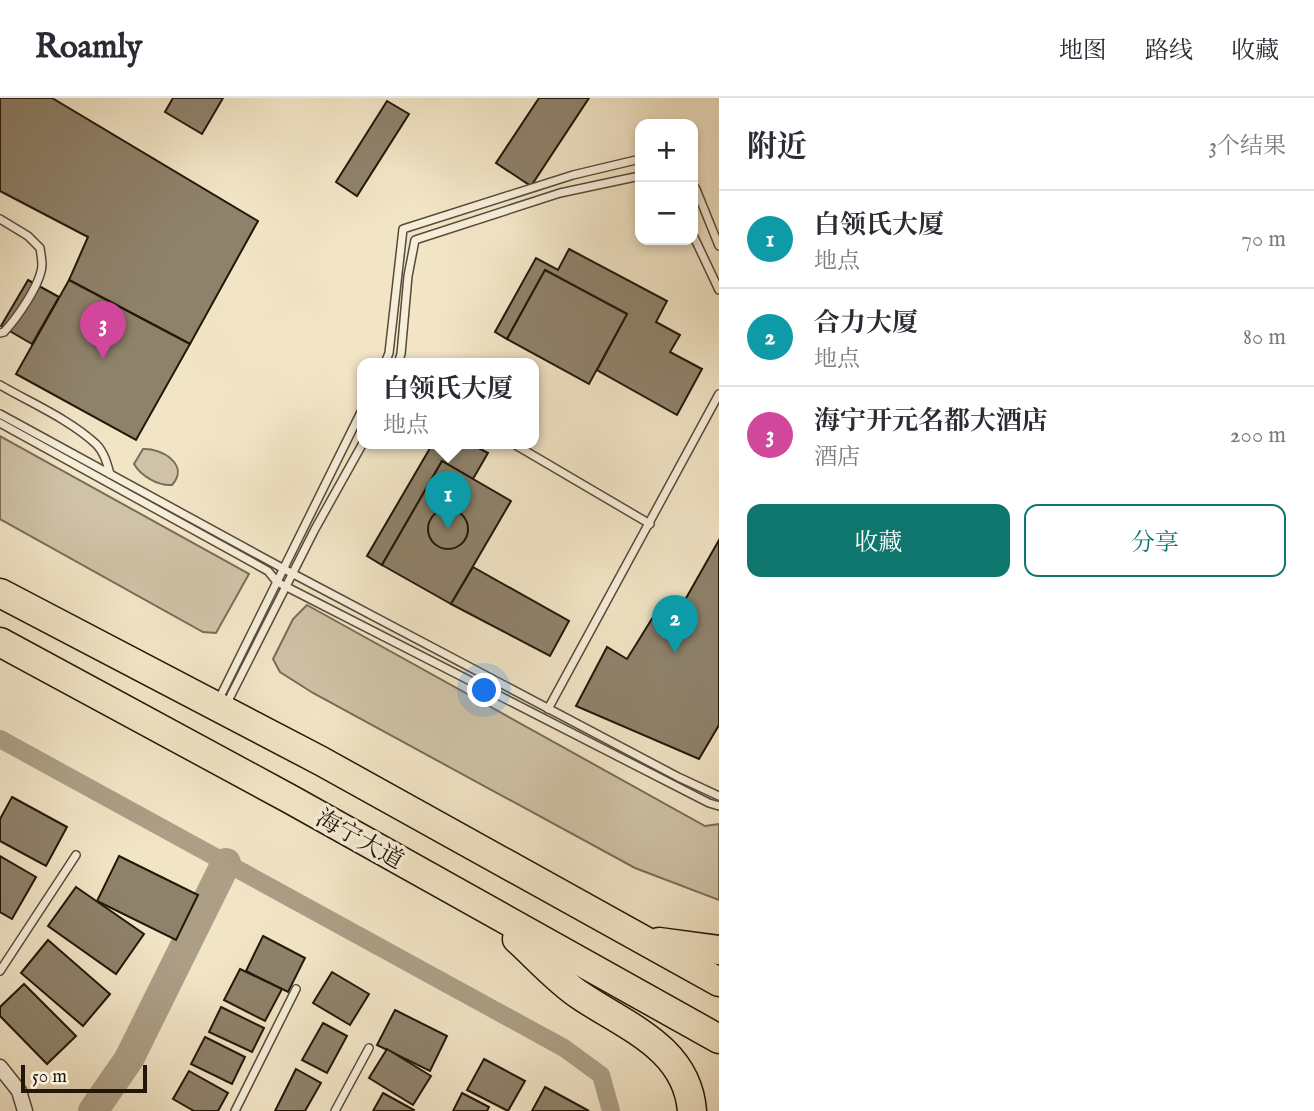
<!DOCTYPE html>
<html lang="zh">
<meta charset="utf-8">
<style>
:root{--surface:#fff;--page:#f2f2f3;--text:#2b2b33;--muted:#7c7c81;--line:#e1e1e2;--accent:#0f766e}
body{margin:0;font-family:"IM FELL English","Noto Serif SC",serif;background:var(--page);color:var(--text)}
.controls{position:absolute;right:21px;top:21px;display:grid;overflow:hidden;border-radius:14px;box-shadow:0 4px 10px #0003}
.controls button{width:63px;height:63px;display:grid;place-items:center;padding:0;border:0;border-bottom:2px solid var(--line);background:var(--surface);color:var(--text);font:35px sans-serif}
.scale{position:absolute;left:21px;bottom:18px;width:126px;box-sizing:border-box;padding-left:7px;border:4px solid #231709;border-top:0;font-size:19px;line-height:24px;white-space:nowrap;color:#231709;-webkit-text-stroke:5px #f7eeda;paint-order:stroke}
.you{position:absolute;left:485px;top:593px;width:24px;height:24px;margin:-18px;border:5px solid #fff;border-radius:50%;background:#1a73e8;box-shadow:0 0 0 10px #1a73e833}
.badge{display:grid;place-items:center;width:46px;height:46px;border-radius:50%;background:var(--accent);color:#fff;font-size:23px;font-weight:700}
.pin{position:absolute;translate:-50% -58px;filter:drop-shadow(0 2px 4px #0008)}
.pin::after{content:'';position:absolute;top:37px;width:24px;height:21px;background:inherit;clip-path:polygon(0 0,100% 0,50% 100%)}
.popup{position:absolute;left:357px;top:260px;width:182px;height:91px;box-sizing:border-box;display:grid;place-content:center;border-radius:14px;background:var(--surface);filter:drop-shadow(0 2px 5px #0005);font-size:23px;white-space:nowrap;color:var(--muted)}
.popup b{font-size:26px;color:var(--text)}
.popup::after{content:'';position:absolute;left:50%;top:100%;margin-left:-14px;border:14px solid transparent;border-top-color:var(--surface)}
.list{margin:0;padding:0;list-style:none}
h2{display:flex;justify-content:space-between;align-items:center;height:91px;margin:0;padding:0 28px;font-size:30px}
h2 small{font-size:23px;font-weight:400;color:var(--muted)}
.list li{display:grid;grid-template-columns:46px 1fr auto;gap:21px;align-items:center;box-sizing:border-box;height:98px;padding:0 28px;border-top:2px solid var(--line)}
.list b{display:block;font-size:26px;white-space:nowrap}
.list p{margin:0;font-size:23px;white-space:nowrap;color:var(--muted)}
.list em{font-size:23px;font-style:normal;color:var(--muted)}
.actions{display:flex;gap:14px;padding:21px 28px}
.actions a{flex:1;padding:16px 0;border:2px solid var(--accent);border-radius:14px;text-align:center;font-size:24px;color:var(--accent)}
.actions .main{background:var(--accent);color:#fff}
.map{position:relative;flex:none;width:719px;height:1013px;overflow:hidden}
header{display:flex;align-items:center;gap:42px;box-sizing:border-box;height:98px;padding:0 35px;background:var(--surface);border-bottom:2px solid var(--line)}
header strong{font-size:33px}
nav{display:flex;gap:38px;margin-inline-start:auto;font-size:24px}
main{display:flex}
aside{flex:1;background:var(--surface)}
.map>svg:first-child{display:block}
.green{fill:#cfc2a6;stroke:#796c58;stroke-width:2}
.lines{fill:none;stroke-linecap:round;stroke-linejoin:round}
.canal{stroke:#ac9f86;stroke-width:18}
.river{stroke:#ac9f86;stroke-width:30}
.building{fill:#8f826b;stroke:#231709;stroke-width:2}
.lane-casing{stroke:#574a38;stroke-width:10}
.street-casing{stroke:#574a38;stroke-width:17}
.highway-casing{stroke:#231709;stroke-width:31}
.lane{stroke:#f7eeda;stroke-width:7}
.street{stroke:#f7eeda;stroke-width:14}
.highway{stroke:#f2e5c6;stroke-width:28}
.labels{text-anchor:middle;stroke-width:7;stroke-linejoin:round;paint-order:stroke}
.street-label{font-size:24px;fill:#231709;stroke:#f7eeda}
</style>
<header>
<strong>Roamly</strong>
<nav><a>地图</a><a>路线</a><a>收藏</a></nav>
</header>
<main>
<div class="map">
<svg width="719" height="1013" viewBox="0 0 719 1013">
<rect width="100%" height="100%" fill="#f2e5c6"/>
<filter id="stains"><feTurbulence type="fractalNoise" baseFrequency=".00286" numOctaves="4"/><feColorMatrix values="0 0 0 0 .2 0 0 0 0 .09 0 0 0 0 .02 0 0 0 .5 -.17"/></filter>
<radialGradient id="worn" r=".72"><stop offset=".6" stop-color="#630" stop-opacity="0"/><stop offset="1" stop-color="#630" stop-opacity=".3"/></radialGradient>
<g class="green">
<path d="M0,338L249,476L216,535L203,534L0,421Z"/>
<path d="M143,351C162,350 190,367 172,387C158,388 141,378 134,366Z"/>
<path d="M307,507L705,728L719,726V802L635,770L313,595L280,574L273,561L293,521Z"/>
</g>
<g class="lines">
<path class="canal" d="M0,641L564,950L601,977L611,1013"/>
<path class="river" d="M93,1013L129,961L226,765"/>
</g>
<g class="building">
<path d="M0,0H52L258,123L190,246L69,182L88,139L0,93Z"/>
<path d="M173,0H223L202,36L165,14Z"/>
<path d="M539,0H589L531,88L496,65Z"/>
<path d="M387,3L409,16L357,98L336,84Z"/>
<path d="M569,151L667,203L656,224L680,237L670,254L702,271L677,317L597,272L627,216L545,172L507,241L495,234L536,160L558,172Z"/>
<path d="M545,172L627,216L589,286L507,241Z"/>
<path d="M28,182L59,199L32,246L1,228Z"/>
<path d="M69,182L190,246L136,342L16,276Z"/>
<path d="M433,345H469L488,355L473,381L442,363L382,467L367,458Z"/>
<path d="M442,363L511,403L451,506L382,467Z"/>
<circle cx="448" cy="431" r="20"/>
<path d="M719,442V627L699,661L576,608L607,549L627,561L663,503L681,509Z"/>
<path d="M473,469L569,523L550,558L451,506Z"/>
<path d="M12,699L67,729L46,768L0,743V721Z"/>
<path d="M0,758L36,779L12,821L0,814Z"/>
<path d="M119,758L198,797L176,842L97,803Z"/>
<path d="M76,789L144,836L116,876L48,828Z"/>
<path d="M263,838L305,860L288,894L246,873Z"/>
<path d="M48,842L110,896L83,928L21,875Z"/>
<path d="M240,871L282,891L265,923L224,902Z"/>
<path d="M332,874L369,896L350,927L313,905Z"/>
<path d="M24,886L76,938L47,966L0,918V909Z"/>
<path d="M221,909L264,930L252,954L209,934Z"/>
<path d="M395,912L447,938L430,973L377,947Z"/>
<path d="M323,925L347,938L327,975L302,962Z"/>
<path d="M205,939L245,959L232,986L191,966Z"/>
<path d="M387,951L431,978L413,1007L369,980Z"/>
<path d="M484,961L525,983L508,1013L467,992Z"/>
<path d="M296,971L321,985L305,1013H275Z"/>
<path d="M189,973L228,995L218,1013H194L173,1001Z"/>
<path d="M545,989L589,1013H532Z"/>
<path d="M383,995L414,1012L413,1013H373Z"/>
<path d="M462,995L489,1009L487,1013H453Z"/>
</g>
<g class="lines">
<g class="lane-casing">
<g id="lane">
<path d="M693,87L696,91L719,148"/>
<path d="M0,121L28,138L40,150C41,156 42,162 42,167C41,186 17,220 4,234L0,235"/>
<path d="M693,137L719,192"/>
<path d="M385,265L389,255L403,131L573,77L640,61"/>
<path d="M398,265L401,256L408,178L415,142L560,95L635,79L640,80"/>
<path d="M0,287C31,305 69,321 96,346C104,354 107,365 110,376"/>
<path d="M0,316L284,471L678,679L719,698"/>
<path d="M0,325L268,473L277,484L709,705L719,708"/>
<path d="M512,345L650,426"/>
<path d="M218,603L362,312"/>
<path d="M227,605L315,431L363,345"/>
<path d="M548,611L719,296"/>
<path d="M0,873L76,757"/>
<path d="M235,1013L296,891"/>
<path d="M335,1013L369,950"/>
</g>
</g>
<g class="street-casing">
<path id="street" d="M0,969L19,993L25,1013"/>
</g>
<g class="highway-casing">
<g id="highway">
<path d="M0,495L321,663L719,884"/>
<path d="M0,544L290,701L719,941"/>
<path d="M517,841C538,860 558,883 581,898C627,929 687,950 692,1013"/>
<path d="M659,844L719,852"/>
</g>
</g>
<use href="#lane" class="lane"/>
<use href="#street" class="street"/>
<use href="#highway" class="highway"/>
</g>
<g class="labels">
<g class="street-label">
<text transform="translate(360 741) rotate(29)" y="8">海宁大道</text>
</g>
</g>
<rect width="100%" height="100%" filter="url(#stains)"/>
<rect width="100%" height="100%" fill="url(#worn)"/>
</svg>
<div class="controls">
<button>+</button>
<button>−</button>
</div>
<div class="scale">50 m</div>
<div class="you"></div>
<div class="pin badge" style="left:448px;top:431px;background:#0f9aa8">1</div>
<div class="popup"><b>白领氏大厦</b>地点</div>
<div class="pin badge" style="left:675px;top:555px;background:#0f9aa8">2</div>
<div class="pin badge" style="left:103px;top:261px;background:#d1479c">3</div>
</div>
<aside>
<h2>附近<small>3个结果</small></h2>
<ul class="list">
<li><span class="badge" style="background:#0f9aa8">1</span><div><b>白领氏大厦</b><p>地点</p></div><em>70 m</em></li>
<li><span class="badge" style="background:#0f9aa8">2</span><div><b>合力大厦</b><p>地点</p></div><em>80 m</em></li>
<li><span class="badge" style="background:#d1479c">3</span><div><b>海宁开元名都大酒店</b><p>酒店</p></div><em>200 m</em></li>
</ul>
<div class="actions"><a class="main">收藏</a><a>分享</a></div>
</aside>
</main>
